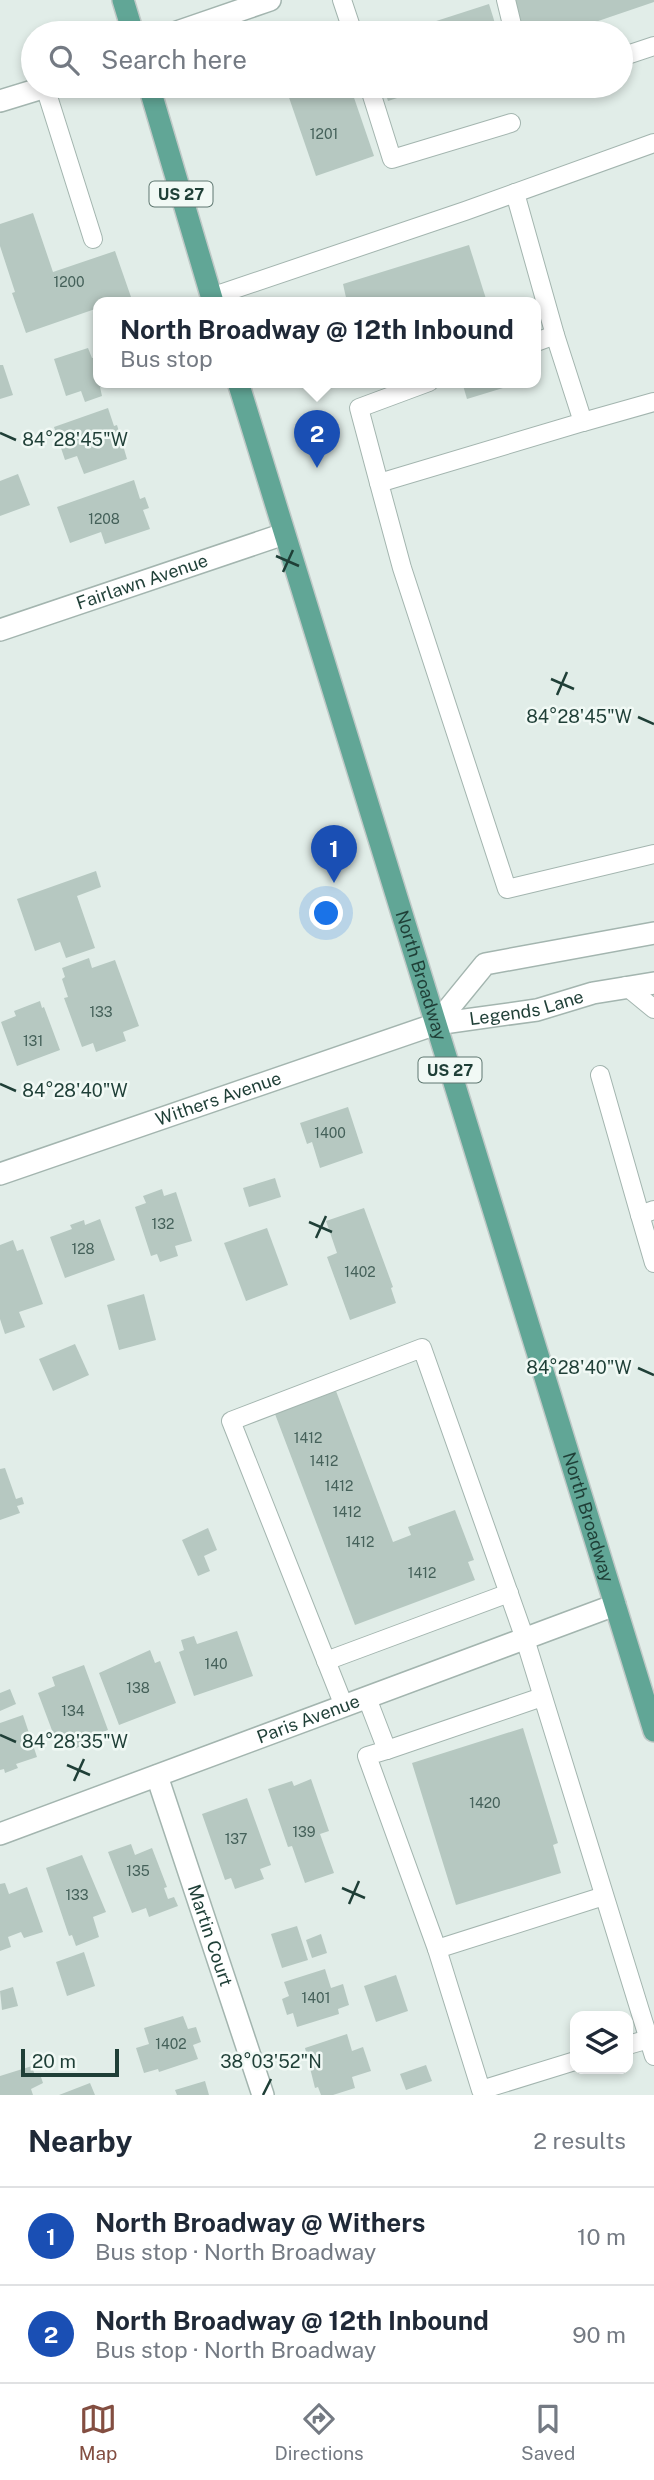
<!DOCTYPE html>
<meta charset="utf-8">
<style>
:root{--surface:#fff;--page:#f6f6f7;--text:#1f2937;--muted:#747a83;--line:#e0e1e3;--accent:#834e41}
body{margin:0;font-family:"Public Sans",sans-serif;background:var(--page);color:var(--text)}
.controls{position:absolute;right:21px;bottom:21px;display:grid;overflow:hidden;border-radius:14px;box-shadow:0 4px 10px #0003}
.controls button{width:63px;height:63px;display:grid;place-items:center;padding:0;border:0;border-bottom:2px solid var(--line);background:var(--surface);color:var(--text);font:35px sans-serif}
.scale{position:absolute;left:21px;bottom:18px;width:98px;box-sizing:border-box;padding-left:7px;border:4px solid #1f3f37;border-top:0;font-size:19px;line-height:24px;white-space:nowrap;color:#1f3f37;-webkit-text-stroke:5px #f1f9f5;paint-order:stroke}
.you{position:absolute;left:327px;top:914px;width:24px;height:24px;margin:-18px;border:5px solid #fff;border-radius:50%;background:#1a73e8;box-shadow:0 0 0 10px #1a73e833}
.badge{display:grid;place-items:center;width:46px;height:46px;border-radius:50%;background:var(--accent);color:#fff;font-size:23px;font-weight:700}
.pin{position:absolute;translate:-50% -58px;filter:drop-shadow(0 2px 4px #0008)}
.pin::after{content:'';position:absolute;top:37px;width:24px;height:21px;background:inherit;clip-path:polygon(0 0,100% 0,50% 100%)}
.popup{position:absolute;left:93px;top:297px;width:448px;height:91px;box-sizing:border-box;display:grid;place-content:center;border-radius:14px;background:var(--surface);filter:drop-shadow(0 2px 5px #0005);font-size:23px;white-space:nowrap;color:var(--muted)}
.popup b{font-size:26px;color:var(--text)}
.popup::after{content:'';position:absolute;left:50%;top:100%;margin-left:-14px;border:14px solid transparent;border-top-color:var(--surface)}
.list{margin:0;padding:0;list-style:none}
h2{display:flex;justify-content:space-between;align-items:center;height:91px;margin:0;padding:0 28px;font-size:30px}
h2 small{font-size:23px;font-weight:400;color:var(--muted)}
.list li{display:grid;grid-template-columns:46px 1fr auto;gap:21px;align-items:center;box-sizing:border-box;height:98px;padding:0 28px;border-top:2px solid var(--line)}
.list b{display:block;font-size:26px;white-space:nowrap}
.list p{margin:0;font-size:23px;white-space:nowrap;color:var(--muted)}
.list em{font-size:23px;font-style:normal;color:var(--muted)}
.icon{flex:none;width:38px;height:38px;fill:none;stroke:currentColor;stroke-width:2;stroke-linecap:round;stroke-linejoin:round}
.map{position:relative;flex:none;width:654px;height:2095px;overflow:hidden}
.search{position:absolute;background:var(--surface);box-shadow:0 4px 10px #0003;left:21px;right:21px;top:21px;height:77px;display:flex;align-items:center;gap:18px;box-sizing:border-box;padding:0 24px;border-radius:38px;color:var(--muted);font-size:26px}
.sheet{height:287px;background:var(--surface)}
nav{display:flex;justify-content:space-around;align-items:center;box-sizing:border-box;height:98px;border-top:2px solid var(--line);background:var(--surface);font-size:19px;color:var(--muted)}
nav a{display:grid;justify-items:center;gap:4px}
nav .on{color:var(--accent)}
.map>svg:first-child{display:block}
.building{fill:#b6c8c1}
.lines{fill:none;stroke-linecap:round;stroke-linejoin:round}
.service-casing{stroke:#a3b5af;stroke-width:20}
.minor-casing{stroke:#a3b5af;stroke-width:24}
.primary-casing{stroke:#c0c9c7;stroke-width:24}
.service{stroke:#fff;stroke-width:18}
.minor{stroke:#fff;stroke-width:21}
.primary{stroke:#61a696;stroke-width:21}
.ticks{fill:none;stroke:#1f3f37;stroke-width:2.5}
.labels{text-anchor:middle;stroke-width:5;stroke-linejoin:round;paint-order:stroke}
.number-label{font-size:14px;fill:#45615a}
.shield{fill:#f1f9f5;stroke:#5e7770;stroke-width:2}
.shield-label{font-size:16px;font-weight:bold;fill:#1f3f37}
.street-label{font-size:18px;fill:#1f3f37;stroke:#f1f9f5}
.ticks-label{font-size:18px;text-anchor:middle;fill:#1f3f37;stroke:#f1f9f5;stroke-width:5;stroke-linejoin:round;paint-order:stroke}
</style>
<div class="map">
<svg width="654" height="2095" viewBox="0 0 654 2095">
<rect width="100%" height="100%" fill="#e1ede8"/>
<g class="building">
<path d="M510,0H654V2L563,33H521Z"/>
<path d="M489,4L498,33H399Z"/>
<path d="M285,86H350L374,156L316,176Z"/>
<path d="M383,86H434L388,101Z"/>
<path d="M33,213L53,272L115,251L131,297L117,302H98V308L26,333L12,293L15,292L0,246V224Z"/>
<path d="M469,245L487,302H347L343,284Z"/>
<path d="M88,348L92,358L98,357V382L102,387H100L102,396L85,402L81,391L66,396L54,359Z"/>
<path d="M0,365H3L13,395L0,399Z"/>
<path d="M462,382H501L503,388L467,399Z"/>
<path d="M108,408L114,426L117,425L127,459L84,474L77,456L65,460L54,427Z"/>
<path d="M18,474L30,505L0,516V481Z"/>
<path d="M134,480L140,499L145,497L149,508L143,510L150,529L105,544L101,532L70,543L57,507Z"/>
<path d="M96,871L101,887L77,896L95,948L66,958L60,942L35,951L17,899Z"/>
<path d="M89,958L92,968L115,960L139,1026L123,1032L126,1041L96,1052L93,1043L82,1047L64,998L68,997L62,979L65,977L62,968Z"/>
<path d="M40,1001L42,1008L44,1007L60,1050L17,1066L1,1022L16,1016L14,1011Z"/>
<path d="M348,1107L363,1153L320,1168L312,1142L307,1144L300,1123Z"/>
<path d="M275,1178L281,1197L249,1207L243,1188Z"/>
<path d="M162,1189L164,1196L176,1192L192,1241L175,1246L178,1256L160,1262L157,1254L151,1256L135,1207L146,1203L143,1196Z"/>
<path d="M364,1208L393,1287L391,1288L396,1303L350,1320L327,1257L337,1253L326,1221Z"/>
<path d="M100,1219L115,1260L65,1278L50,1237L72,1229L70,1225L84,1220L85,1225Z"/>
<path d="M267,1228L288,1285L246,1301L224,1243Z"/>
<path d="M13,1240L17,1251L23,1249L43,1304L19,1312L25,1327L5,1334L0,1319V1245Z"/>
<path d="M144,1294L156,1340L119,1350L107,1305Z"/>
<path d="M75,1344L89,1375L53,1391L39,1359Z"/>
<path d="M336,1391L393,1542L411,1535L408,1527L455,1510L474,1560L468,1562L475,1580L355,1625L275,1414Z"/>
<path d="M5,1468L16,1499L22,1497L24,1504L17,1506L20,1513L0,1520V1469Z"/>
<path d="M208,1528L217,1550L204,1556L210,1571L198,1576L182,1540Z"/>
<path d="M237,1631L253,1676L194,1696L179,1652L184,1650L181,1640L194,1636L197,1644Z"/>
<path d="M150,1650L155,1663L160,1661L176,1703L119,1725L99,1673Z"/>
<path d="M84,1665L108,1730L88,1738L90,1743L76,1748L74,1743L59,1749L38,1693L55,1686L52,1677Z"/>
<path d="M10,1689L16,1704L0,1711V1693Z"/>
<path d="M23,1715L37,1757L16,1764L18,1768L5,1773L4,1769L0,1770V1723Z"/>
<path d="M523,1728L558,1843L553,1845L561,1873L456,1905L412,1763Z"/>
<path d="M311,1779L329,1831L320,1834L334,1873L305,1883L292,1846L288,1847L268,1789L292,1781L294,1786Z"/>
<path d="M247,1798L271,1865L260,1869L264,1879L235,1889L231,1878L225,1880L202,1814Z"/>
<path d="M131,1844L135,1855L152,1848L167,1887L164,1888L168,1899L174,1897L178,1906L149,1917L146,1908L132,1913L108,1852Z"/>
<path d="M82,1855L106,1912L93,1917L99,1937L76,1946L72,1935L69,1936L46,1868Z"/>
<path d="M5,1883L9,1894L27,1887L43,1932L24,1938L21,1932L8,1937L11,1947L0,1951V1884Z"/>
<path d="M297,1926L308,1960L282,1968L271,1934Z"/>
<path d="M321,1934L327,1953L312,1958L306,1940Z"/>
<path d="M84,1952L95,1986L67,1996L56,1962Z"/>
<path d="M325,1969L331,1988L343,1984L349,2005L338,2009L339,2014L297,2027L293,2013L287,2015L282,1999L289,1996L284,1982Z"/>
<path d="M396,1975L408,2011L376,2022L364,1986Z"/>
<path d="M13,1987L18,2006L2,2010L0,1991Z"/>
<path d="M183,2016L188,2029L196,2027L201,2042L193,2045L198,2059L159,2072L158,2069L144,2073L136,2048L149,2044L144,2028Z"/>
<path d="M347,2034L352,2051L363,2047L371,2071L352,2077L355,2088L333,2095H321L318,2087L315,2088L305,2048Z"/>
<path d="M426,2065L432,2081L406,2090L400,2074Z"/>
<path d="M32,2066L35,2076L40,2074L43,2083L31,2089L33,2095H0V2076Z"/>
<path d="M205,2081L209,2095H177L175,2090Z"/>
<path d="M90,2083L95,2095H59Z"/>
</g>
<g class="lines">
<g class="service-casing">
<g id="service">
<path d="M342,0L353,33"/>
<path d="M506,0L514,33"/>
<path d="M621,57L654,46"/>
<path d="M369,86L392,159L511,123"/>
<path d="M45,87L93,239"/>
<path d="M515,193L555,335L583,422L379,483L402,568L507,889L654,854"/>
<path d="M211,297L465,211L654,143"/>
<path d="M536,342L555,335"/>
<path d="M583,422L654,402"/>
<path d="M379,483L359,408L429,382"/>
<path d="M626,986L654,1009"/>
<path d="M600,1075L640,1215L654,1210"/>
<path d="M640,1215L654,1263"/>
<path d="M326,1661L509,1593"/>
<path d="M367,1698L387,1750L542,1697"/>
<path d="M344,1706L231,1421L422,1348L525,1639L654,2056"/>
<path d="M387,1750L367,1756L437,1949L481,2090L575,2061"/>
<path d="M437,1949L604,1896"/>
<path d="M628,2045L649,2039"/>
</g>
</g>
<g class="minor-casing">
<g id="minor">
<path d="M174,33L270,0"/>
<path d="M0,101L49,86"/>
<path id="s1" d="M0,630L284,534"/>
<path d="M436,1024L485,964L654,933"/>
<path id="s2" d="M0,1174L436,1024L537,1010L593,993L654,983"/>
<path id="s3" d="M157,1776L263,2095"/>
<path id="s4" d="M0,1834L615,1605"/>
</g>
</g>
<g class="primary-casing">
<g id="primary">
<path d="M123,0L133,33"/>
<path d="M149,86L213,302"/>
<path id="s5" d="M238,382L654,1731"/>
</g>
</g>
<use href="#service" class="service"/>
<use href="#minor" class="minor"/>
<use href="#primary" class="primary"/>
</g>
<path class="ticks" d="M0,433L16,440M276,556L299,566M283,572L293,550M551,679L574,689M557,695L567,672M638,717L654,724M0,1084L16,1091M309,1222L332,1232M316,1238L326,1216M638,1368L654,1375M0,1735L16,1742M67,1765L90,1775M74,1781L84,1759M342,1888L365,1898M349,1904L359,1881M263,2095L271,2079"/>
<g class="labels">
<g class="number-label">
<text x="324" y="139">1201</text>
<text x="69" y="287">1200</text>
<text x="104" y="524">1208</text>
<text x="101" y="1017">133</text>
<text x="33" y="1046">131</text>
<text x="330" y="1138">1400</text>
<text x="163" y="1229">132</text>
<text x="83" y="1254">128</text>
<text x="360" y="1277">1402</text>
<text x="308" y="1443">1412</text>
<text x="324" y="1466">1412</text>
<text x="339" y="1491">1412</text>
<text x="347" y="1517">1412</text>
<text x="360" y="1547">1412</text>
<text x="422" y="1578">1412</text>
<text x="216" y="1669">140</text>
<text x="138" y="1693">138</text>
<text x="73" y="1716">134</text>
<text x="485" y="1808">1420</text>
<text x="304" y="1837">139</text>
<text x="236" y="1844">137</text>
<text x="138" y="1876">135</text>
<text x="77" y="1900">133</text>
<text x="316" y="2003">1401</text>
<text x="171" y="2049">1402</text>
</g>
<g class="shield">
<rect x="149.5" y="181.5" width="63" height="25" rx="5"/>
<rect x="418.5" y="1057.5" width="63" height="25" rx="5"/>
</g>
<g class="shield-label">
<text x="181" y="200">US 27</text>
<text x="450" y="1076">US 27</text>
</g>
<g class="street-label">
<text dy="6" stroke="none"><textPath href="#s1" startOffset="150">Fairlawn Avenue</textPath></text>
<text dy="6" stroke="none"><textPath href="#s5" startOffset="621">North Broadway</textPath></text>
<text dy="6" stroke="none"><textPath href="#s2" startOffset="553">Legends Lane</textPath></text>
<text dy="6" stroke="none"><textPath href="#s2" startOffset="231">Withers Avenue</textPath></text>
<text dy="6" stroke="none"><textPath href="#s5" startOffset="1188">North Broadway</textPath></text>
<text dy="6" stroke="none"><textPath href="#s4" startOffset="329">Paris Avenue</textPath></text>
<text dy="6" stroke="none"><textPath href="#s3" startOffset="168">Martin Court</textPath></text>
</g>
</g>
<g class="ticks-label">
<text x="75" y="446">84°28'45"W</text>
<text x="579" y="723">84°28'45"W</text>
<text x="75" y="1097">84°28'40"W</text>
<text x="579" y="1374">84°28'40"W</text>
<text x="75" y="1748">84°28'35"W</text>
<text x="271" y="2068">38°03'52"N</text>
</g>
</svg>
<div class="controls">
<button><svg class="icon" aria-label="layers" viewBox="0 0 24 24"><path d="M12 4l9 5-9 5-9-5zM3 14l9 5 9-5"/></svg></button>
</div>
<div class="scale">20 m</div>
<div class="you"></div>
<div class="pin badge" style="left:334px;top:883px;background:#1a4fb4">1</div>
<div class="pin badge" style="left:317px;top:468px;background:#1a4fb4">2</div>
<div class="popup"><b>North Broadway @ 12th Inbound</b>Bus stop</div>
<div class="search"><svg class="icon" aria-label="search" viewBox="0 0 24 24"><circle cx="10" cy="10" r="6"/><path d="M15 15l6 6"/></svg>Search here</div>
</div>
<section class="sheet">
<h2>Nearby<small>2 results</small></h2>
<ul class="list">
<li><span class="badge" style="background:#1a4fb4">1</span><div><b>North Broadway @ Withers</b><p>Bus stop · North Broadway</p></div><em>10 m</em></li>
<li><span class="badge" style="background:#1a4fb4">2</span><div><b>North Broadway @ 12th Inbound</b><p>Bus stop · North Broadway</p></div><em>90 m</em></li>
</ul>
</section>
<nav>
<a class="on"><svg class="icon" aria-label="map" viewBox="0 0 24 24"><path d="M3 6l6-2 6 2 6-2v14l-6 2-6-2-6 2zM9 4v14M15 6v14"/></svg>Map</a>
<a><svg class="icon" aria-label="directions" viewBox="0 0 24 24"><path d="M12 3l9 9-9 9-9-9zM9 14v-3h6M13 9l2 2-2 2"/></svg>Directions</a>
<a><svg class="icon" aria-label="saved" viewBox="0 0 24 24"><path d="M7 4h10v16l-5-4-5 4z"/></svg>Saved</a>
</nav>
